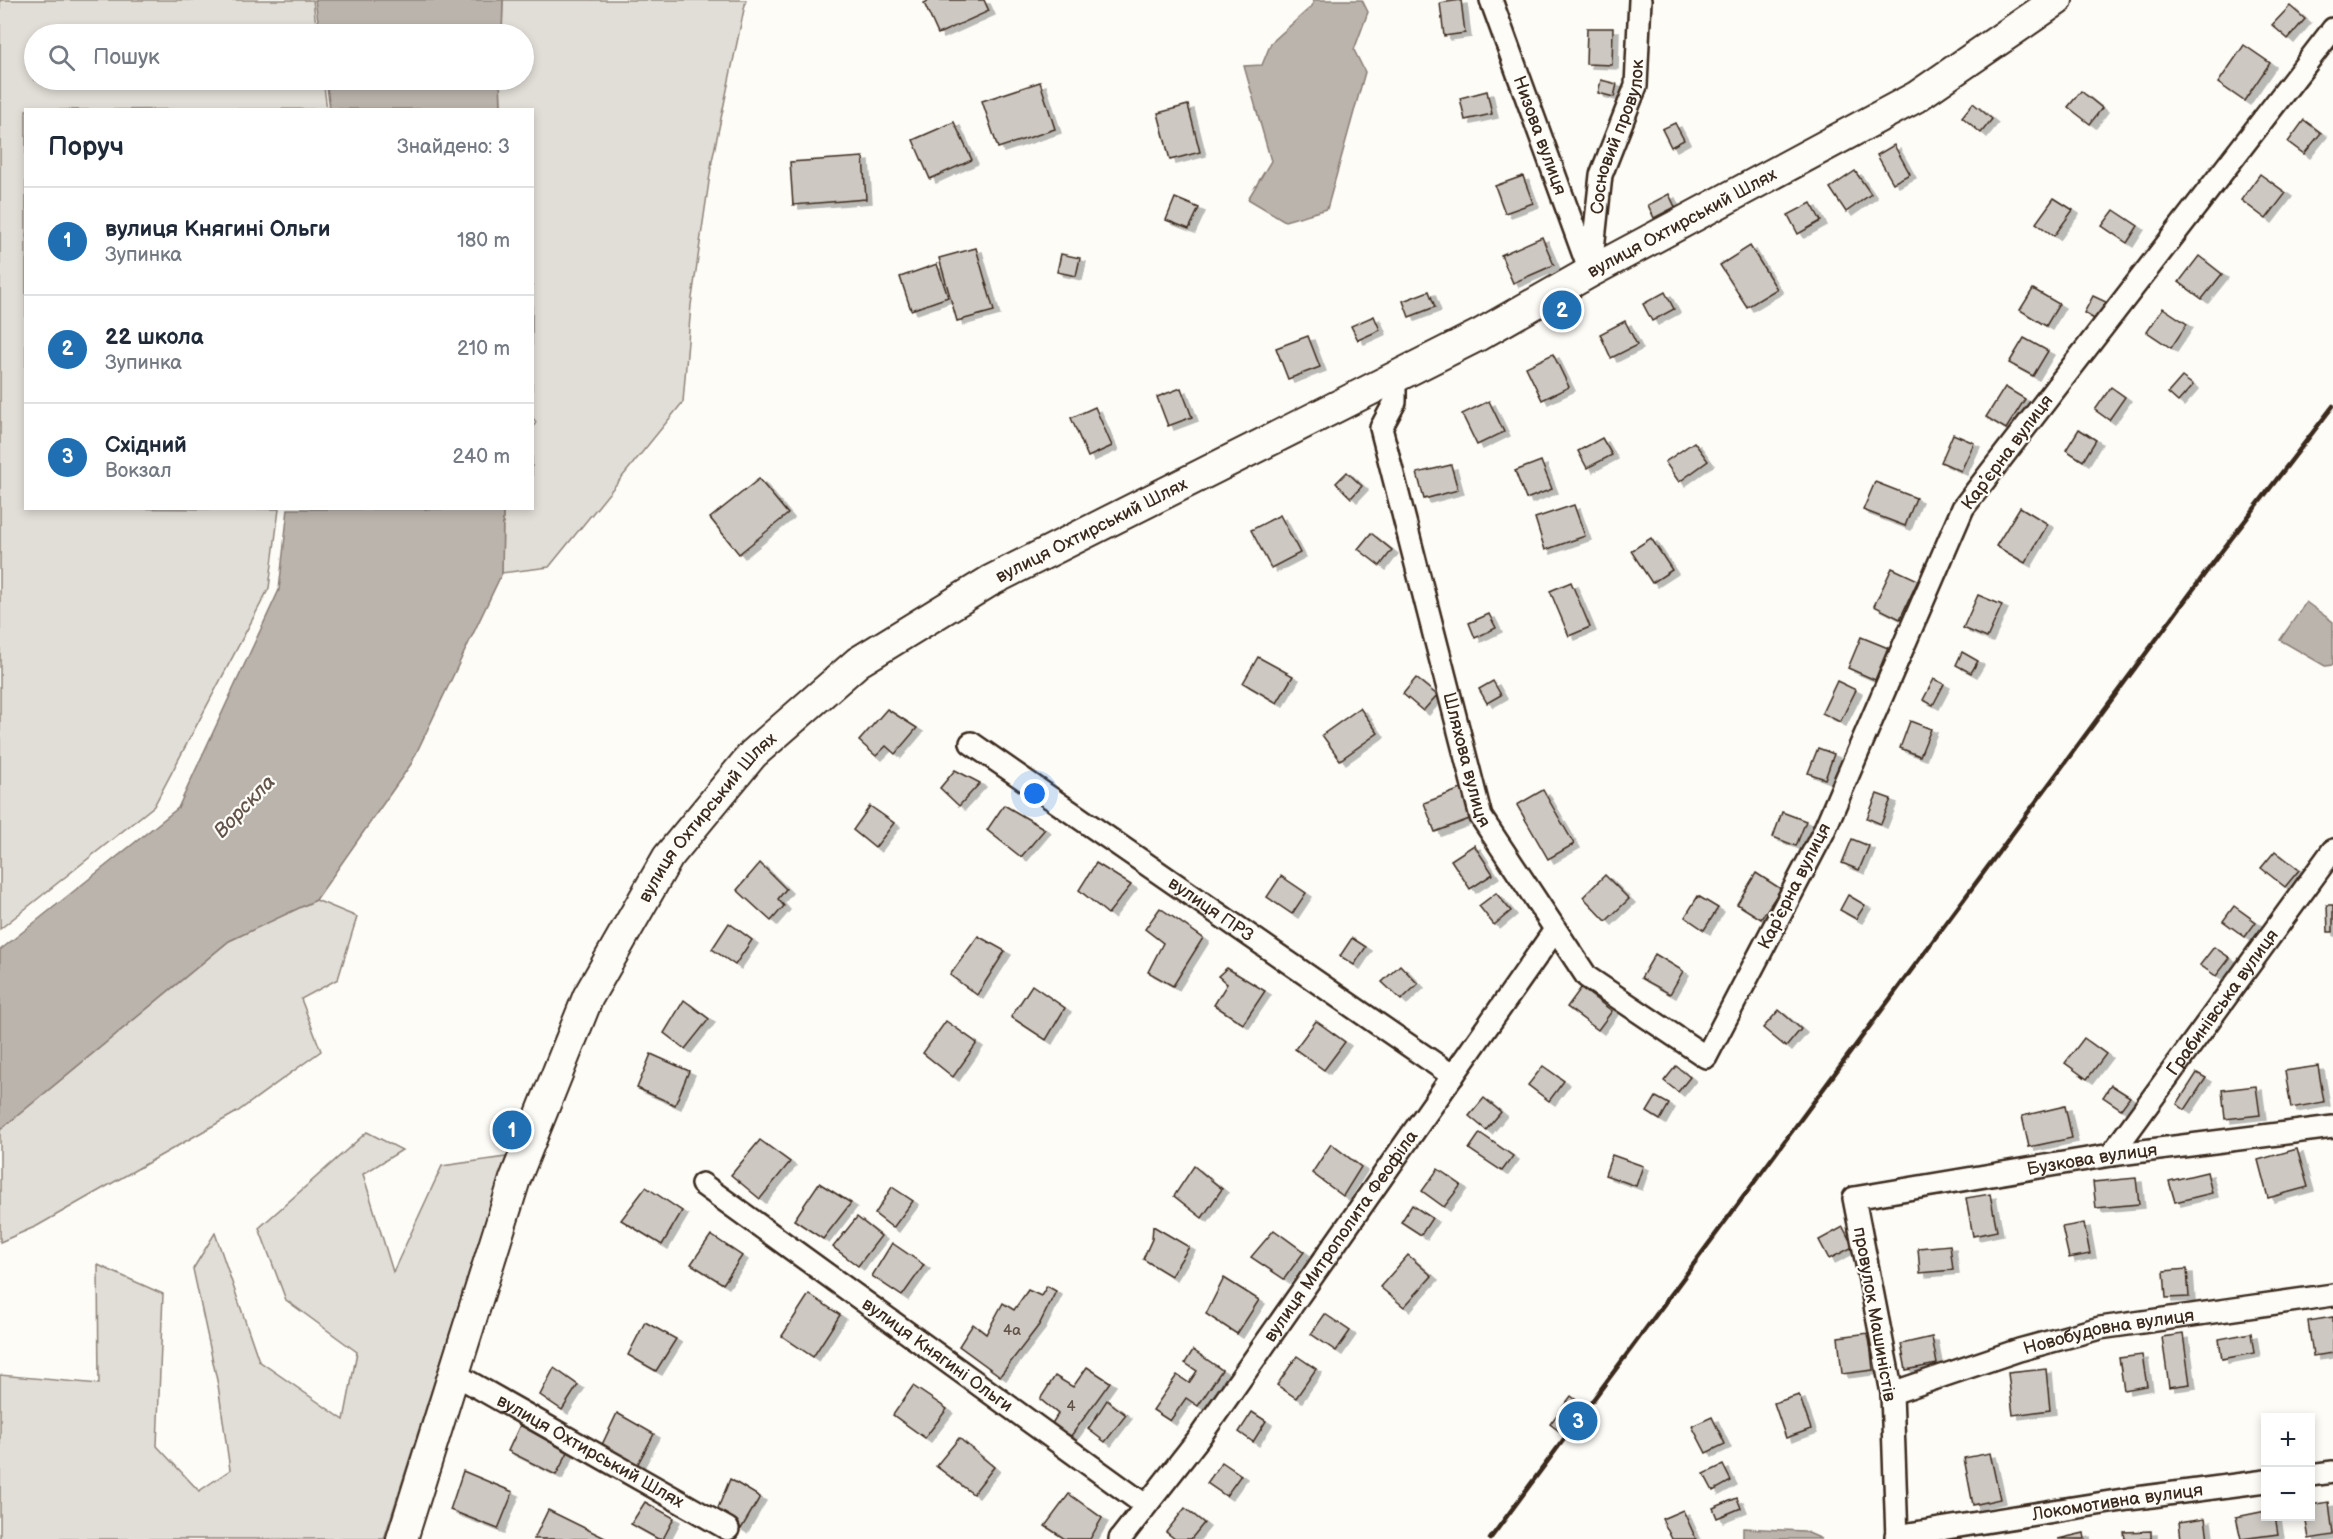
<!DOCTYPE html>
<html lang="uk">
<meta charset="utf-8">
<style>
:root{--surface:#fff;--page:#f6f6f7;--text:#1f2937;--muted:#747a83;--line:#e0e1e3;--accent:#1f6fb2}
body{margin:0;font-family:"Balsamiq Sans",sans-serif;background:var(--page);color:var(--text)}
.controls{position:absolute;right:18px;bottom:18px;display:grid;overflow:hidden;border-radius:0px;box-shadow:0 3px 9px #0003}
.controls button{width:54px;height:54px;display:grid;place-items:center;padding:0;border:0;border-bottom:2px solid var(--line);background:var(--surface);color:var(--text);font:30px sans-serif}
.you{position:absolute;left:1035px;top:794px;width:21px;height:21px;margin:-15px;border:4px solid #fff;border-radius:50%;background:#1a73e8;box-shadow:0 0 0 9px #1a73e833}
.badge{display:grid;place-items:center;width:39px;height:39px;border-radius:50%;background:var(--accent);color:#fff;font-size:20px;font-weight:700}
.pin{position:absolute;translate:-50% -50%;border:3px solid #fff;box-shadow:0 2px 6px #0006}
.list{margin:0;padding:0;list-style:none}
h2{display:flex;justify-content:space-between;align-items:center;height:78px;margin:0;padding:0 24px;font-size:26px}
h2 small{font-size:20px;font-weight:400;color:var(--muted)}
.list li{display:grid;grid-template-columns:39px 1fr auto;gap:18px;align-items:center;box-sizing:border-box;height:108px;padding:0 24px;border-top:2px solid var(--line)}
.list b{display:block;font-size:22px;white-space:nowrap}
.list p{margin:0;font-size:20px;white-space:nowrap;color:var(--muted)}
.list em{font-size:20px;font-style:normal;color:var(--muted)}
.icon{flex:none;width:33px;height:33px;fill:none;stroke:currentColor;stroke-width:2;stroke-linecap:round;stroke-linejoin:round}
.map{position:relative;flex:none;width:2333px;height:1539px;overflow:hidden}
.search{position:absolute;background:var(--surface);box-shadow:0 3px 9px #0003;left:24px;top:24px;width:510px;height:66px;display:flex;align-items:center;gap:15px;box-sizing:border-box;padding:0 21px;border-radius:33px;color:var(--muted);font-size:22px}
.panel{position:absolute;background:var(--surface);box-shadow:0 3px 9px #0003;left:24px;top:108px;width:510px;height:402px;border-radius:0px}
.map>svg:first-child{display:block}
.green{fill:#e1ded7;stroke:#8e847a;stroke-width:1.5}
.water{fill:#bbb4ad;stroke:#887d74;stroke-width:1.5}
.building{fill:#cdc8c2;stroke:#3b2a1e;stroke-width:1.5;filter:url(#shadow)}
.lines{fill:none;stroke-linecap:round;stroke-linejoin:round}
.minor-casing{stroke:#3b2a1e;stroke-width:26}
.secondary-casing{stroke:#3b2a1e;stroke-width:34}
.minor{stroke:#fdfcf7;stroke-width:21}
.secondary{stroke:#fdfcf7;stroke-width:30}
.rail{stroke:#3b2a1e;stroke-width:4.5}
.labels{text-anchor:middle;stroke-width:4.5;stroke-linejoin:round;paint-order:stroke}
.number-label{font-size:15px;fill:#605247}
.street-label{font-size:18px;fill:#3b2a1e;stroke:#fdfcf7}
.water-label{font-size:20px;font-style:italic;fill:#615349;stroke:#fdfcf7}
</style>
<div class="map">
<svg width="2333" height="1539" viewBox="0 0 2333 1539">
<defs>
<filter id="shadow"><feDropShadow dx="6" dy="4" stdDeviation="0" flood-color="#0004"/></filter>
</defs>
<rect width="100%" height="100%" fill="#fdfcf7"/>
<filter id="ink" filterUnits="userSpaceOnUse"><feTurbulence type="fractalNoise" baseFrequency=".0167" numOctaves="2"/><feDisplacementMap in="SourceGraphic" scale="12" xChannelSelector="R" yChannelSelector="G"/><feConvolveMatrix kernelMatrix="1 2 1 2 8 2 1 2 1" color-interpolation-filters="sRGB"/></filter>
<g filter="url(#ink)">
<g class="green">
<path d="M0,0H313L317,34H34V80H323L327,109L26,110V508L279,509L269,588L154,806L0,929Z"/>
<path d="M503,0H746L712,161L691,305L683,402L549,567L502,573L503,509L532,508V429L536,422L532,417V110L501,109L500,80H524V34H502Z"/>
<path d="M316,900L357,917L338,979L301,999L321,1051L237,1112L37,1226L0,1242V1130L229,941Z"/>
<path d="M367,1132L402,1150L363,1174L393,1272L442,1166L506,1157L384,1539H0V1375L99,1384L98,1265L163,1294L157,1446L199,1491L230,1470L218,1385L193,1269L215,1233L259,1361L344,1420L357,1352L286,1300L259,1228Z"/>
</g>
<g class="water">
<path d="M315,0H503L502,34H320Z"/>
<path d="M1314,0H1362L1368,12L1354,50L1365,72L1327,209L1285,221L1248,199L1271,161L1244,66L1262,65L1271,43L1312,6Z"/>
<path d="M326,80H500L501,109H330Z"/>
<path d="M288,509H503L502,573L411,764L316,900L229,941L0,1130V950L178,808L279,590Z"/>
<path d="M2306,602L2333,622V665L2325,666L2280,640Z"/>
<path d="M1743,1528L1804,1531L1822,1539H1743Z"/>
</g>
<g class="building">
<path d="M930,0H984L989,11L938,34L924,3Z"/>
<path d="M1461,0L1465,33L1444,36L1440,3Z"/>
<path d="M2290,6L2305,19L2288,39L2272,25Z"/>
<path d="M1587,28H1613L1612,65L1586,64Z"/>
<path d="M2244,45L2270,63L2244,101L2218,83Z"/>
<path d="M1601,80L1617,84L1614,97L1598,93Z"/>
<path d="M1040,82L1055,129L998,148L982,101Z"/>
<path d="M1487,91L1492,114L1465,120L1460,98Z"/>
<path d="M2081,91L2102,108L2090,124L2068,107Z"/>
<path d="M1973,103L1992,119L1981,133L1962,117Z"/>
<path d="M1188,105L1200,152L1170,160L1158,113Z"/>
<path d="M2304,120L2321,133L2304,154L2288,142Z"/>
<path d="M954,122L972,160L930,179L913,140Z"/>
<path d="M1675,123L1684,140L1671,147L1662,129Z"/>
<path d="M1894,145L1910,174L1893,183L1877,155Z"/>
<path d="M863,157L866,199L793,205L790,162Z"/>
<path d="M1855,171L1871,194L1846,212L1830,188Z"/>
<path d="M2260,174L2286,193L2266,219L2241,200Z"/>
<path d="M1523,176L1533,203L1505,213L1495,186Z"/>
<path d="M1669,194L1675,207L1654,218L1648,205Z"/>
<path d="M1175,198L1199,208L1189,229L1166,220Z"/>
<path d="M2054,198L2073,210L2054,236L2036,223Z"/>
<path d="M1811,203L1821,221L1798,234L1788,215Z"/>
<path d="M2114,210L2138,226L2127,243L2102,226Z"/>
<path d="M1542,237L1554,265L1513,283L1501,255Z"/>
<path d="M1750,246L1777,289L1747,307L1720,265Z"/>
<path d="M976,248L994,311L957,321L939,258Z"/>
<path d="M1061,254L1080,258L1076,276L1057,272Z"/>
<path d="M2199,256L2222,274L2202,299L2179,282Z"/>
<path d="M937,264L948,297L911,310L900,277Z"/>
<path d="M2033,289L2059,304L2046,326L2020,310Z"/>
<path d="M1429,291L1435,307L1409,317L1403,301Z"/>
<path d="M1665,292L1674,309L1652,321L1643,304Z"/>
<path d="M2093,296L2106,302L2096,320L2084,313Z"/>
<path d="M2163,308L2187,324L2171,348L2147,332Z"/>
<path d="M1374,316L1380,330L1358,340L1351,326Z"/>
<path d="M1625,321L1637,345L1611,358L1600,334Z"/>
<path d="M1308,336L1320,367L1288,379L1276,348Z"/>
<path d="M2024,338L2048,351L2033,376L2009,363Z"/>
<path d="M1553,354L1569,387L1542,400L1526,367Z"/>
<path d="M2182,377L2193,385L2178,402L2168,393Z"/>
<path d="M2005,387L2025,399L2006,429L1986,417Z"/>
<path d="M2111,387L2125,397L2109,420L2095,410Z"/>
<path d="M1181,388L1192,417L1168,426L1157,397Z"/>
<path d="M1489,401L1504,432L1477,445L1462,414Z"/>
<path d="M1095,407L1112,446L1088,457L1071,418Z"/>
<path d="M2079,429L2096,440L2083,461L2066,450Z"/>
<path d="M1953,434L1974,443L1961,471L1941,462Z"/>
<path d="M1602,438L1612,455L1587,468L1578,451Z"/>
<path d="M1694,442L1708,461L1679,482L1665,462Z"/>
<path d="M1541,461L1552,489L1526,499L1515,471Z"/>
<path d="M1451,465L1458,490L1424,499L1417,473Z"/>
<path d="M1347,472L1362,486L1351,498L1336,483Z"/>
<path d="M759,479L788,514L739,554L710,518Z"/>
<path d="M1875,482L1916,498L1905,526L1863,510Z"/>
<path d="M1574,505L1585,536L1545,550L1535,518Z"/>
<path d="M2020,507L2048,524L2025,563L1996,546Z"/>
<path d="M1280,515L1300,553L1271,568L1251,530Z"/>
<path d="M1371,533L1392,550L1380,566L1358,549Z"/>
<path d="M1651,538L1672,570L1652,583L1631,551Z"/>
<path d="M1892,568L1918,580L1900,619L1874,606Z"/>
<path d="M1571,582L1590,627L1569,636L1550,591Z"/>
<path d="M1978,595L2002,605L1987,638L1963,628Z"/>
<path d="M1489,614L1496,628L1475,638L1469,623Z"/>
<path d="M1861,637L1888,648L1875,680L1848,668Z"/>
<path d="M1962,652L1978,661L1971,673L1956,665Z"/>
<path d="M1258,657L1293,676L1277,703L1243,683Z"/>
<path d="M1416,678L1437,695L1423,711L1403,694Z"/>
<path d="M1934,679L1944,684L1933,705L1923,700Z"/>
<path d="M1493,681L1501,695L1487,703L1479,689Z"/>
<path d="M1837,681L1856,690L1840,722L1822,713Z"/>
<path d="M1360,708L1378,733L1340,760L1322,735Z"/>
<path d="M887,709L917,728L895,754L886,746L876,756L859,741Z"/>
<path d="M1910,721L1931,729L1920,756L1900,748Z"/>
<path d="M1818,748L1834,754L1825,779L1808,773Z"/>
<path d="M955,770L980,783L959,806L940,788Z"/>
<path d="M1461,789L1472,818L1435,832L1424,803Z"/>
<path d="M1543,790L1574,844L1548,859L1517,805Z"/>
<path d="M1877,794L1891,799L1881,824L1867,818Z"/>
<path d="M1004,805L1045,829L1021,857L987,830Z"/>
<path d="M870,806L894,823L875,848L853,830Z"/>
<path d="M1782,812L1806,821L1796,846L1773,837Z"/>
<path d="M1852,839L1869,846L1859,870L1842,863Z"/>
<path d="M1474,845L1493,874L1470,889L1451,860Z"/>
<path d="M2275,851L2299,870L2285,887L2261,868Z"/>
<path d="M760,863L786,889L778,899L784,906L771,921L737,890Z"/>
<path d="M1096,863L1131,885L1108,914L1079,890Z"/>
<path d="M1756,873L1781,889L1761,919L1737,904Z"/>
<path d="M1605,875L1629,899L1606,921L1583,897Z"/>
<path d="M1281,876L1306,893L1292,914L1267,897Z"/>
<path d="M1496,893L1511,911L1494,925L1479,906Z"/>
<path d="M1848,895L1865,905L1856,919L1840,910Z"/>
<path d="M1698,896L1718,908L1704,930L1685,917Z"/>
<path d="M2327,905H2333V932H2328Z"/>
<path d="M2234,906L2256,922L2245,937L2223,921Z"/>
<path d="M1160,908L1203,938L1173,986L1148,972L1163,943L1145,929Z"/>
<path d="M729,923L752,940L735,965L712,949Z"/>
<path d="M978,936L1005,951L977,995L950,975Z"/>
<path d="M1352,938L1366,947L1354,965L1340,956Z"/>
<path d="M2214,947L2230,958L2216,976L2200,965Z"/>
<path d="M1655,954L1683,971L1670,994L1641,978Z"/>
<path d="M1400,965L1418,984L1401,1000L1382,982Z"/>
<path d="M1227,968L1265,991L1243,1024L1214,1005L1227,984L1218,976Z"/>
<path d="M1032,985L1065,1008L1046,1040L1011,1017Z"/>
<path d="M1581,988L1612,1011L1598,1030L1567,1007Z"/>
<path d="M684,1000L709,1019L685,1049L664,1033Z"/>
<path d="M1779,1010L1801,1029L1786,1047L1763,1028Z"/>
<path d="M946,1021L977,1043L953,1077L923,1053Z"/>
<path d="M1316,1021L1345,1042L1324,1070L1295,1049Z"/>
<path d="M2084,1038L2106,1054L2087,1079L2065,1063Z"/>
<path d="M651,1054L689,1071L675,1105L637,1088Z"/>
<path d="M1543,1066L1564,1081L1549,1101L1528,1085Z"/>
<path d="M1676,1066L1690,1077L1678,1092L1664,1081Z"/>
<path d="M2318,1066L2324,1102L2291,1108L2285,1071Z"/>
<path d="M2197,1073L2206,1078L2185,1110L2177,1104Z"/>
<path d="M2111,1085L2130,1097L2121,1109L2103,1097Z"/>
<path d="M2256,1086L2260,1115L2225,1119L2222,1090Z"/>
<path d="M1656,1097L1669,1104L1660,1120L1647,1112Z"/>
<path d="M1484,1098L1501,1112L1486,1130L1469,1116Z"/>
<path d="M2065,1106L2072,1138L2029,1147L2022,1116Z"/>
<path d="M1480,1133L1513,1156L1502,1171L1469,1149Z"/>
<path d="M760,1140L790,1162L760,1199L731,1175Z"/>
<path d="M1331,1144L1361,1167L1343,1196L1312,1173Z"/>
<path d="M2297,1149L2308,1187L2268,1198L2258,1160Z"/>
<path d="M1612,1155L1643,1166L1636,1186L1605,1175Z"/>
<path d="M1194,1166L1222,1189L1202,1218L1174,1196Z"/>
<path d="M1438,1169L1461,1185L1444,1207L1422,1191Z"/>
<path d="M2207,1172L2212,1193L2175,1202L2169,1181Z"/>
<path d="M2136,1178L2139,1204L2096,1208L2093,1182Z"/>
<path d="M819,1183L851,1203L823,1239L794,1220Z"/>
<path d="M646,1187L682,1211L662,1245L621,1220Z"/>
<path d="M892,1187L913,1201L893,1228L875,1214Z"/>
<path d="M1990,1194L1997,1231L1973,1236L1966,1198Z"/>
<path d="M1412,1205L1432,1218L1421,1235L1401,1222Z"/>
<path d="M857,1217L881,1236L858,1266L833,1247Z"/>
<path d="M2084,1223L2090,1254L2069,1258L2062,1227Z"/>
<path d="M1153,1226L1189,1247L1171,1276L1143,1259L1152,1239Z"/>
<path d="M1843,1227L1853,1247L1829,1259L1819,1240Z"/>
<path d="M1274,1230L1304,1252L1284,1279L1251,1257Z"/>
<path d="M711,1235L742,1256L723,1284L691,1264Z"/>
<path d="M892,1243L924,1265L902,1296L872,1276Z"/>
<path d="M1950,1245L1953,1270L1920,1273L1918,1248Z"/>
<path d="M1408,1255L1432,1276L1404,1307L1380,1287Z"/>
<path d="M2187,1269L2189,1297L2166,1298L2164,1271Z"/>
<path d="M1224,1278L1259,1300L1237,1334L1206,1314Z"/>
<path d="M1047,1286L1056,1291L1039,1325L1000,1376L959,1346L973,1324L986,1334L1003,1303L1014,1310L1028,1290L1041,1296Z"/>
<path d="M809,1294L840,1315L813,1357L782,1336Z"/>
<path d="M1325,1314L1350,1331L1336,1351L1311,1334Z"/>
<path d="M2333,1317V1353L2313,1356L2308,1321Z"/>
<path d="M645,1322L676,1339L656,1371L628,1355Z"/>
<path d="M1869,1333L1873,1370L1842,1374L1838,1337Z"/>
<path d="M2251,1333L2254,1353L2222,1359L2219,1339Z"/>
<path d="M2183,1334L2190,1384L2169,1387L2162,1337Z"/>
<path d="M1932,1337L1937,1364L1906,1370L1901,1344Z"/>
<path d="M1193,1350L1222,1370L1198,1406L1186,1398L1170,1421L1153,1410L1177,1375L1189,1383L1197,1371L1185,1363Z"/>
<path d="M2142,1355L2147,1386L2124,1390L2119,1358Z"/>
<path d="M1297,1356L1316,1369L1296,1398L1277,1385Z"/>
<path d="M1087,1367L1110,1382L1071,1436L1051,1425L1058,1414L1040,1399L1055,1376L1073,1387Z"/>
<path d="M554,1368L578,1385L562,1410L540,1395Z"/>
<path d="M2046,1369L2050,1410L2013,1415L2008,1373Z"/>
<path d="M913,1386L947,1409L925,1438L893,1415Z"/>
<path d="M1799,1395L1811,1429L1786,1438L1774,1403Z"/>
<path d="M1571,1396L1580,1403L1559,1431L1550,1424Z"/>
<path d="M1107,1400L1126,1415L1105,1442L1088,1429Z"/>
<path d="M1252,1412L1266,1421L1253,1442L1239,1432Z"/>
<path d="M617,1413L654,1434L635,1469L600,1449Z"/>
<path d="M1712,1417L1725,1444L1706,1453L1692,1426Z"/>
<path d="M520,1425L568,1452L556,1475L508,1451Z"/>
<path d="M959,1438L994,1467L973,1494L936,1466Z"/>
<path d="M1990,1453L2000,1499L1973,1505L1964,1458Z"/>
<path d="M1222,1462L1241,1475L1226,1496L1207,1483Z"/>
<path d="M1723,1465L1731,1481L1713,1491L1704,1474Z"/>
<path d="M463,1471L513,1492L498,1529L450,1510Z"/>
<path d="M730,1479L760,1497L741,1529L716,1513Z"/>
<path d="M1069,1494L1102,1518L1090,1539H1065L1045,1526Z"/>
<path d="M1737,1498L1741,1508L1717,1518L1713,1508Z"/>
<path d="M645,1502L674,1518L663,1539H658L631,1524Z"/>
<path d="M2329,1502L2333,1535L2309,1539L2305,1516H2310V1505Z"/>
<path d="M1185,1508L1204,1523L1191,1539H1175L1166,1532Z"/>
<path d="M548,1510L607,1539H534Z"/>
<path d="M1683,1510L1696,1539H1672L1662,1519Z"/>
<path d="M2266,1511V1516H2275L2278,1534L2241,1539L2236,1517Z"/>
<path d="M2205,1518L2208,1539H2181L2179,1522Z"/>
<path d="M2151,1531V1539H2125L2124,1532Z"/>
<path d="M2084,1533L2085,1539H2058Z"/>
</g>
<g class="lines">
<g class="minor-casing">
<g id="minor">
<path id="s1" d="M1491,0L1590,272"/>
<path id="s2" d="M1591,268L1601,175L1636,86L1640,0"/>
<path id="s3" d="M1395,378V402L1381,428L1481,817L1587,977L1706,1057L1823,833L1963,508L2333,29"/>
<path id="s4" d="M971,743L1453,1076"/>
<path id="s5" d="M2111,1155L2333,850"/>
<path id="s6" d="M702,1184L1145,1505"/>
<path id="s7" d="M453,1373L728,1529"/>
<path id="s8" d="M1892,1393L2019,1350L2100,1328L2333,1295"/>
<path d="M2310,1475L2333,1472"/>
<path id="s9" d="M1896,1536L2129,1499L2266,1481"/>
<path id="s10" d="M1120,1539L1199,1438L1555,930"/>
<path id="s11" d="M1897,1539L1892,1393L1854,1198L2111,1155L2333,1127"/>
</g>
</g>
<g class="secondary-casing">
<g id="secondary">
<path id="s12" d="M402,1539L515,1179L588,997L668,857L753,754L858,662L990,581L1479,335L1590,272L1916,97L2057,0"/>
</g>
</g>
<use href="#minor" class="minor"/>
<use href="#secondary" class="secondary"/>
<path class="rail" d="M1490,1539L2218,556L2333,406"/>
</g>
</g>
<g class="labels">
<g class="number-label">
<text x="1012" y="1335">4а</text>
<text x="1071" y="1411">4</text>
</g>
<g class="street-label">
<text dy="6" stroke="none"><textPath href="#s1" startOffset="144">Низова вулиця</textPath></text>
<text dy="6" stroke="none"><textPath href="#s2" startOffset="135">Сосновий провулок</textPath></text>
<text dy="6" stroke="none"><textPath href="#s12" startOffset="1942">вулиця Охтирський Шлях</textPath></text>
<text transform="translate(2007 452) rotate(-53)" y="6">Карʼєрна вулиця</text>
<text dy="6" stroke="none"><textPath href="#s12" startOffset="1276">вулиця Охтирський Шлях</textPath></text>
<text dy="6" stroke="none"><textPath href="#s3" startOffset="396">Шляхова вулиця</textPath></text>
<text dy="6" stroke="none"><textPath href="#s12" startOffset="790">вулиця Охтирський Шлях</textPath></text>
<text transform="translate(1794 886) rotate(-63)" y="6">Карʼєрна вулиця</text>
<text dy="6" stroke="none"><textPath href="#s4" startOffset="292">вулиця ПРЗ</textPath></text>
<text dy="6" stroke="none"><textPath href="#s5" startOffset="189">Грабинівська вулиця</textPath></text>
<text dy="6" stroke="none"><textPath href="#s11" startOffset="586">Бузкова вулиця</textPath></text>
<text dy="6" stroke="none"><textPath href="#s10" startOffset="375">вулиця Митрополита Феофіла</textPath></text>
<text transform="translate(1875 1314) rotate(80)" y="6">провулок Машиністів</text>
<text dy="6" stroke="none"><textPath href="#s8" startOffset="226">Новобудовна вулиця</textPath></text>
<text dy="6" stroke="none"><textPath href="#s6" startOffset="291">вулиця Княгині Ольги</textPath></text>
<text dy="6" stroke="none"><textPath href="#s7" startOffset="158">вулиця Охтирський Шлях</textPath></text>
<text dy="6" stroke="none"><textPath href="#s9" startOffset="224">Локомотивна вулиця</textPath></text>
</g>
<g class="water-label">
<text transform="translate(244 806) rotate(-46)" y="7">Ворскла</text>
</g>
</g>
</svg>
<div class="controls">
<button>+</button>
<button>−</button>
</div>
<div class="you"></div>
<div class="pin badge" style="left:512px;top:1130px">1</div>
<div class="pin badge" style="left:1562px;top:310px">2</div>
<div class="pin badge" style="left:1578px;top:1421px">3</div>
<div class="search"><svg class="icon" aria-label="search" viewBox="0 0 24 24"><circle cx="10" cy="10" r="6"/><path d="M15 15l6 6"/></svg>Пошук</div>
<section class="panel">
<h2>Поруч<small>Знайдено: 3</small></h2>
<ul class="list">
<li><span class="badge">1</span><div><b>вулиця Княгині Ольги</b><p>Зупинка</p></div><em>180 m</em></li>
<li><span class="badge">2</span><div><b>22 школа</b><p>Зупинка</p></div><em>210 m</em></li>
<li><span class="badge">3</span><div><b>Східний</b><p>Вокзал</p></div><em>240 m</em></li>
</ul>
</section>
</div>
